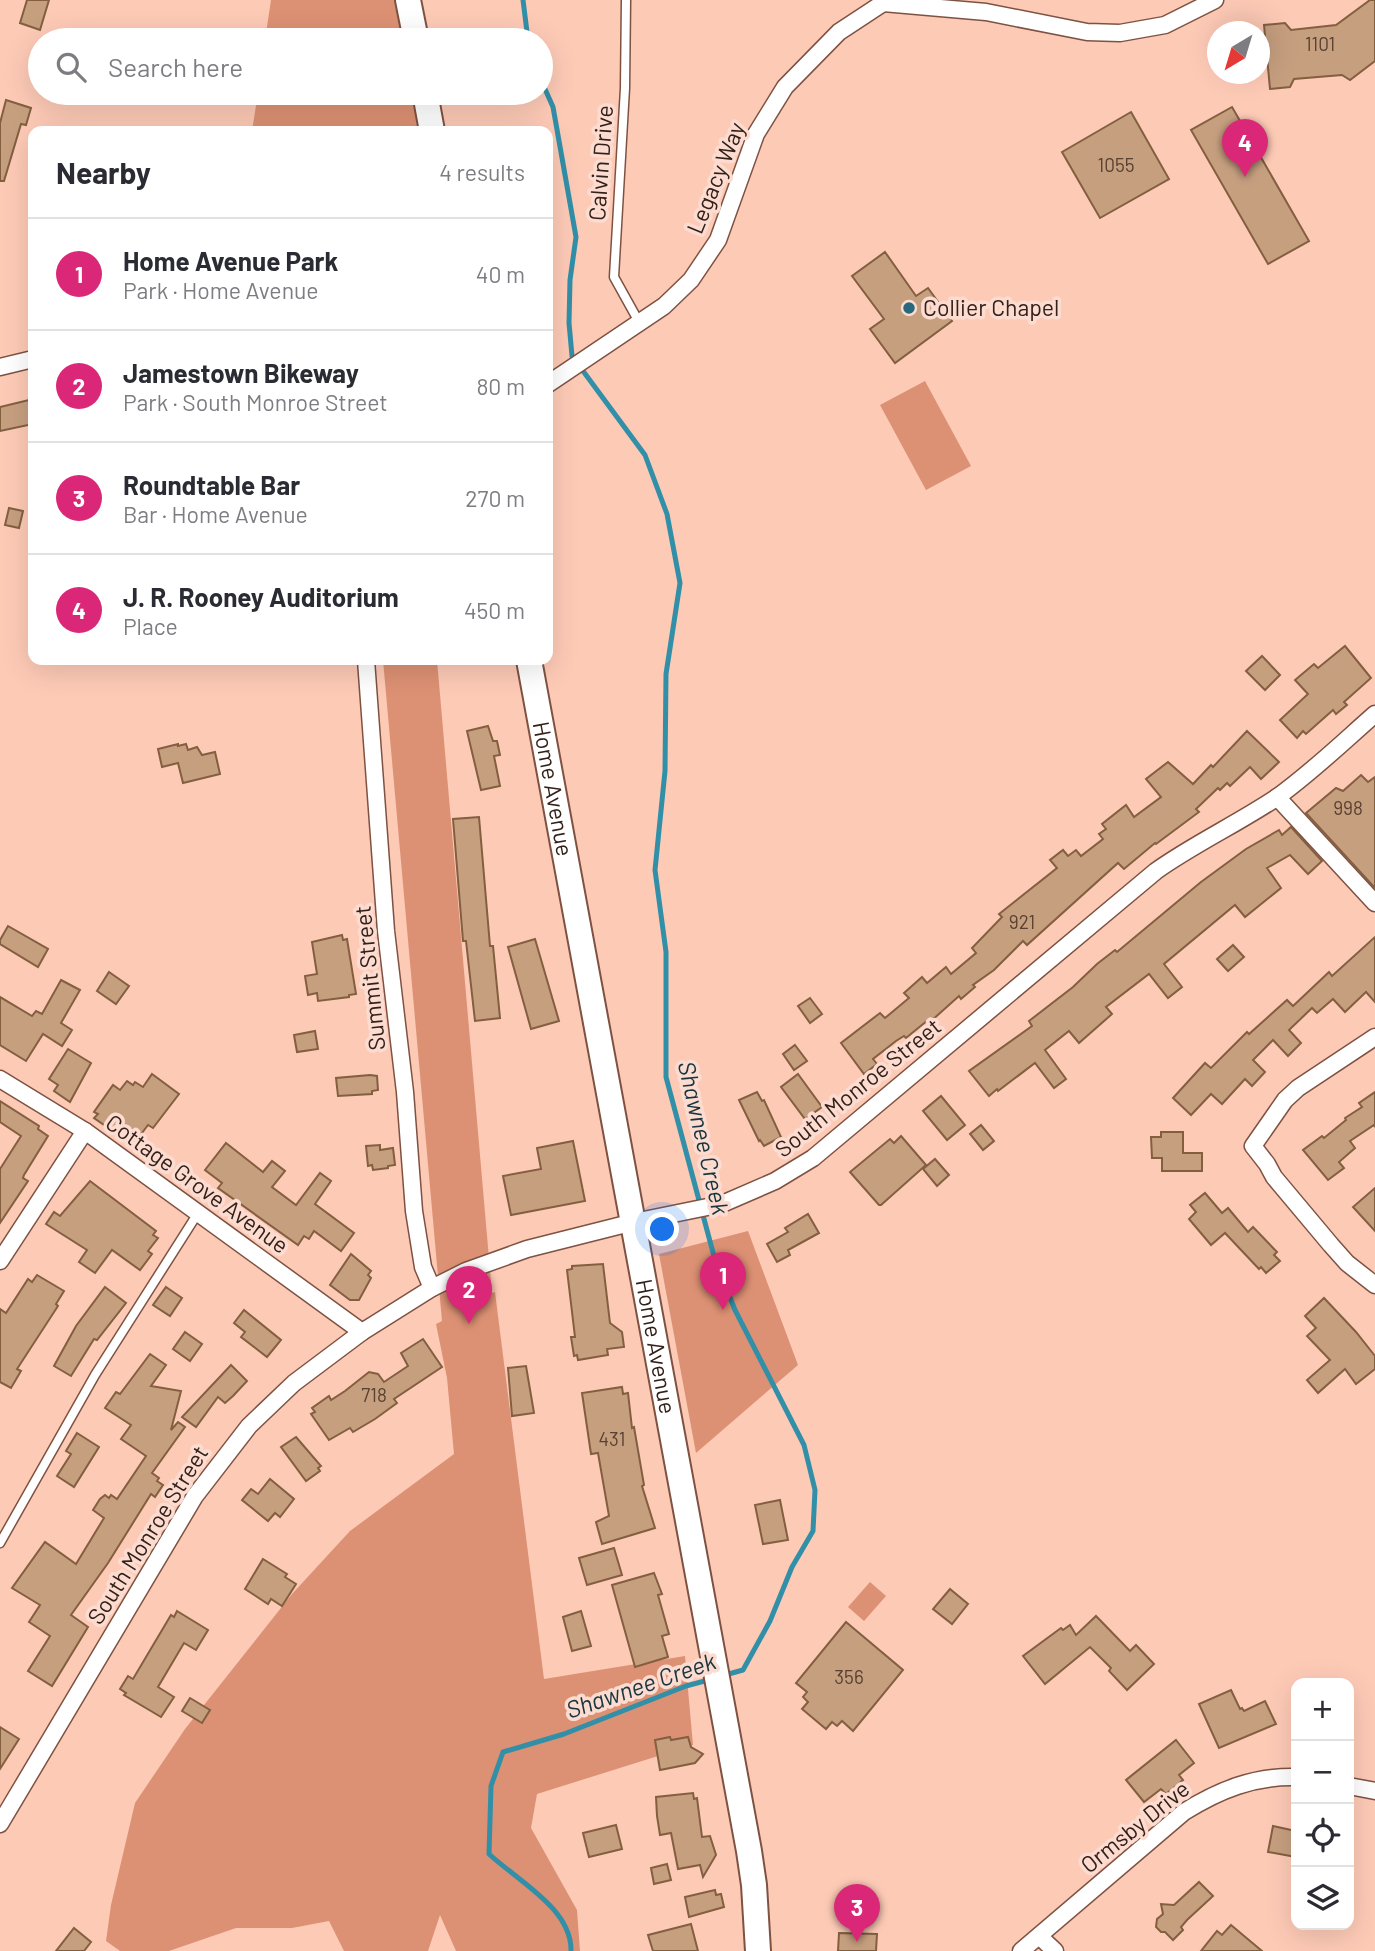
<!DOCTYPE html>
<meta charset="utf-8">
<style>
:root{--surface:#fff;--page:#f2f2f3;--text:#2b2b33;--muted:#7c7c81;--line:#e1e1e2;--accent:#db2777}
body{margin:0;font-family:Barlow,sans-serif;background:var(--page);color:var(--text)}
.controls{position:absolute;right:21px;bottom:21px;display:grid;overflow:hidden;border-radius:14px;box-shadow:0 7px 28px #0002}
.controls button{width:63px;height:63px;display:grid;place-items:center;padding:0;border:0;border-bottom:2px solid var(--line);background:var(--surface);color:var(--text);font:35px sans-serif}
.compass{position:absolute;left:1207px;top:21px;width:63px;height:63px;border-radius:50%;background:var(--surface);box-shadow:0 7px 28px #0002;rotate:218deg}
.you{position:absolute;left:663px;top:1230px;width:24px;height:24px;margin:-18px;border:5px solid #fff;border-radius:50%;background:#1a73e8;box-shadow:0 0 0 10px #1a73e833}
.badge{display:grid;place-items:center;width:46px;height:46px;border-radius:50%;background:var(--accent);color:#fff;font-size:23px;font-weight:700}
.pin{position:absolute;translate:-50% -58px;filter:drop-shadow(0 2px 4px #0008)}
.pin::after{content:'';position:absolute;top:37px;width:24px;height:21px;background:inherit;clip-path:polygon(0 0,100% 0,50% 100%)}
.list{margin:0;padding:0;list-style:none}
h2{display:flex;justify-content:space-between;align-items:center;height:91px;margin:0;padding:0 28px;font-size:30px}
h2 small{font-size:23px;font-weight:400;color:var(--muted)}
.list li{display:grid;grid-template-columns:46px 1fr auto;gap:21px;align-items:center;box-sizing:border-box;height:112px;padding:0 28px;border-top:2px solid var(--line)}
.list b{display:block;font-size:26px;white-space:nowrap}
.list p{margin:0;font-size:23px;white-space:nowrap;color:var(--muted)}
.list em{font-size:23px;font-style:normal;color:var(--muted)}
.icon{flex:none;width:38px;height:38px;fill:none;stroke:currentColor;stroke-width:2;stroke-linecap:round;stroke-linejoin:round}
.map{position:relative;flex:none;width:1375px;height:1951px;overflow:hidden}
.search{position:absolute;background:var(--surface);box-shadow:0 7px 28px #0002;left:28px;top:28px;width:525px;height:77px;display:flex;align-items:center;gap:18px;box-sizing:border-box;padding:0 24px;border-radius:38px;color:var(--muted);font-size:26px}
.panel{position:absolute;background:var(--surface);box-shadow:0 7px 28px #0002;left:28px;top:126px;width:525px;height:539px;border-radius:14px}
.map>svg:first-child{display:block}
.green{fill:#dd9174}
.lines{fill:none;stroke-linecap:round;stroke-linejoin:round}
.stream{stroke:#328fa8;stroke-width:5}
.building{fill:#c69f7f;stroke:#835f40;stroke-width:2}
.lane-casing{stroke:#7e5242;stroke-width:11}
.street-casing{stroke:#7e5242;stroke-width:19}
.primary-casing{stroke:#7e5242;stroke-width:28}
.lane{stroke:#fff;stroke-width:8}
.street{stroke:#fff;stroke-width:16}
.primary{stroke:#fff;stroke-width:24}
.poi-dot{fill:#28697d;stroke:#fcdcd0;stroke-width:2.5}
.labels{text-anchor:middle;stroke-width:7;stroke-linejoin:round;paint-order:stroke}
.number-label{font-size:19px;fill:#584032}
.street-label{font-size:23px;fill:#332019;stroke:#fcdcd0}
.poi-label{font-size:23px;fill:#332019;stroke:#fcdcd0;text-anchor:start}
.water-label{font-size:24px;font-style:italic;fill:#18343d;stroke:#fcdcd0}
</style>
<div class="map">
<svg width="1375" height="1951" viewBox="0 0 1375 1951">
<rect width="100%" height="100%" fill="#fdcab6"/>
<g class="green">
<path d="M271,0H408L415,40H265Z"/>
<path d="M258,93H425L432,131H252Z"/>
<path d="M925,381L971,466L926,490L880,405Z"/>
<path d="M383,660H437L492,1293L495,1292L544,1679L685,1656L693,1745L537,1794L531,1828L577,1910L580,1951H456L440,1915L428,1951H344L329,1921L292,1928H236L169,1951H120L106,1941L111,1905L135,1803L185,1729L292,1594L350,1531L454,1454L447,1378L436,1324L442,1321Z"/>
<path d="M748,1231L798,1365L696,1453L659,1254Z"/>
<path d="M870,1582L886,1596L864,1621L848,1607Z"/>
</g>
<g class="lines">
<g class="stream">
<path d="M523,0L528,40"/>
<path d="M541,80L553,107L576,237L570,280L569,323L572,356L645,455L667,514L680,583L666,674L665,771L655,870L666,952V1077L715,1260L735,1310L804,1445L815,1490L813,1531L792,1567L770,1621L743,1670L725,1675"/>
<path d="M571,1951C572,1909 518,1881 489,1854L491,1786L503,1752L564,1734L686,1686L712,1679"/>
</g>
</g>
<g class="building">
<path d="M27,0H49L40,30L20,23Z"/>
<path d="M1370,0H1375V61L1350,80L1342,75L1294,79L1290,87L1270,89L1264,25L1285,23L1291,30L1336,25Z"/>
<path d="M6,100L31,108L26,125L21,124L4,181H0V123Z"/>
<path d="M1232,107L1309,241L1268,264L1191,130Z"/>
<path d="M1131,112L1169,179L1100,218L1062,152Z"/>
<path d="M885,252L916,296L928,288L952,321L895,363L870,329L884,319L852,276Z"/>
<path d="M33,399V424L0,431V407Z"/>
<path d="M9,508L23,511L19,528L5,525Z"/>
<path d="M1345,646L1371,678L1344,702L1347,705L1336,714L1333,710L1306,734L1303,731L1297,738L1280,720L1308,694L1295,680L1314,664L1318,668Z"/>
<path d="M1262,656L1280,675L1265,690L1246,671Z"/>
<path d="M488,726L493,741H497L500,755L494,756L500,786L481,790L467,731Z"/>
<path d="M1247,731L1279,762L1261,779L1250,767L1230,786L1227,783L1220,790L1218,788L1196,809L1199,812L1156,844L1155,843L1124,869L1118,863L1027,945L1023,941L994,970L973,985L975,987L961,999L959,996L930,1022L928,1020L906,1038L904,1036L896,1041L873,1059L877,1064L864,1074L841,1043L880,1013L885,1018L909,998L904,993L922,977L927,983L946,967L951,974L976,953L972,948L1002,917L999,914L1057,868L1050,860L1063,850L1068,856L1076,850L1081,856L1103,839L1099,834L1106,829L1102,824L1126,805L1134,817L1161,797L1146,779L1168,762L1193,784L1211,765L1213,767Z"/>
<path d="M178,744V746L186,744L188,750L197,747L202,755L215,752L220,774L183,783L178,763L162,767L158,749Z"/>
<path d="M1361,775L1368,782L1375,777V888L1306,813L1336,788L1343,791Z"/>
<path d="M479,817L490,946H493L500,1018L475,1021L466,941H463L453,819Z"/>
<path d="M1291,827L1322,861L1308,874L1290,855L1267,868L1281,888L1245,917L1235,905L1164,964L1182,987L1168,998L1149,974L1106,1007L1112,1014L1079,1043L1069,1031L1045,1050L1066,1079L1054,1088L1035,1063L998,1091L997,1089L989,1096L969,1071L1032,1026L1029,1021L1073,987L1097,964L1115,950L1117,952L1201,882L1246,849L1279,830L1282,835Z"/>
<path d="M8,926L48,949L38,967L0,944V940Z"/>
<path d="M342,935L343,940L347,939L356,994L349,995V997L318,1001L317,993L308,995L305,976L317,974L312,942Z"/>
<path d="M1375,937V1002L1366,992L1345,1012L1333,999L1317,1013L1312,1008L1289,1030L1301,1043L1288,1056L1273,1040L1253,1060L1265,1072L1252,1086L1245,1079L1222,1104L1211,1094L1191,1115L1173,1098L1205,1063L1211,1068L1247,1032L1249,1034L1287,1000L1293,1006L1329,972L1332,976Z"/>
<path d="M535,939L559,1021L531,1029L508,947Z"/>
<path d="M1233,945L1244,957L1228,971L1217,959Z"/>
<path d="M109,972L129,986L116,1004L97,991Z"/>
<path d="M61,980L80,990L61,1023L72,1030L62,1046L43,1034L26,1061L0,1045V997L32,1016L36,1011L42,1014Z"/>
<path d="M810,998L822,1014L810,1023L798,1006Z"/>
<path d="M315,1031L318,1049L297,1052L294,1035Z"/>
<path d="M795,1045L807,1061L794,1070L783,1054Z"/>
<path d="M68,1049L91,1063L70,1102L54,1091L58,1085L49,1079Z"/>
<path d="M152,1074L179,1094L153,1128L148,1125L133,1145L94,1118L98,1114L94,1112L113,1085L120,1090L127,1081L133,1085L135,1082L143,1087Z"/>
<path d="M798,1074L822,1107L805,1119L781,1087Z"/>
<path d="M370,1075L377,1076L378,1090L372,1091V1094L338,1096L336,1078Z"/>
<path d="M757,1092L762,1101L764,1100L781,1137L764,1146L760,1140L759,1141L739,1100Z"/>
<path d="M1375,1092V1127L1374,1125L1350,1141L1355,1148L1339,1162L1344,1168L1328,1180L1303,1150L1322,1136L1324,1138L1346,1120L1345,1118L1362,1107L1359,1103Z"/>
<path d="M941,1096L965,1125L947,1140L923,1111Z"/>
<path d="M0,1101L39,1126L38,1129L48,1136L24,1175L23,1178L28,1181L0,1223V1169L21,1136L0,1122Z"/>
<path d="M981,1125L994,1141L983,1150L970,1134Z"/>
<path d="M1161,1132H1183V1153H1202V1171H1162V1158H1152L1151,1137H1161Z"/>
<path d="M901,1136L926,1165L881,1205H879L850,1172L890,1139L894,1143Z"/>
<path d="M573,1141L585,1201L511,1215L503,1176L541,1169L537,1148Z"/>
<path d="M226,1143L263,1172L272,1161L285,1171L272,1187L296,1205L320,1173L331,1181L315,1204L354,1233L341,1251L314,1231L309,1239L304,1236L298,1245L218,1188L222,1183L205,1170Z"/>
<path d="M380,1145V1150L393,1148L395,1165L388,1166V1168L373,1170L372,1165L368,1166L366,1146Z"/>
<path d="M935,1159L949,1175L937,1186L923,1169Z"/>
<path d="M90,1181L156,1231L153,1235L158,1238L148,1251L152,1254L140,1270L112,1250L95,1273L79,1262L87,1250L46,1224L54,1212L60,1216Z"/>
<path d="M1375,1188V1231L1353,1207Z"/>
<path d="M1205,1193L1222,1213L1228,1208L1248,1232L1253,1227L1277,1252L1274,1255L1280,1261L1266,1273L1261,1267L1259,1269L1225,1233L1211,1245L1189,1219L1196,1212L1190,1205Z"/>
<path d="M808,1214L819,1233L788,1250L790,1255L777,1262L767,1244L788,1232L785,1228Z"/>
<path d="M351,1254L371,1271L368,1275L371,1278L359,1300H350L330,1285Z"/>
<path d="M603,1264L610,1323L622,1332L624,1347L607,1349L608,1355L578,1360L577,1355L574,1356L571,1337H575L567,1270L572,1269V1266Z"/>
<path d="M37,1275L64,1291L56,1304L58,1306L17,1369L21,1371L11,1388L0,1382V1309L6,1313L28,1279L32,1282Z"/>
<path d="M105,1287L126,1303L97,1340L94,1339L71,1376L54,1366L76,1326Z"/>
<path d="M166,1287L182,1298L170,1316L153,1305Z"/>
<path d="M1324,1298L1356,1332L1375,1356V1369L1356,1384L1345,1369L1318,1393L1307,1380L1330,1360L1307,1336L1316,1328L1305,1316Z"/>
<path d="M244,1310L281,1340L267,1357L241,1337L245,1332L234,1323Z"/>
<path d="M185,1332L202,1344L190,1361L173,1349Z"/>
<path d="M423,1339L442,1367L394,1399L397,1403L375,1419L353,1432L350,1428L329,1440L311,1414L315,1412L312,1408L329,1396L331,1400L345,1391L369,1372L378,1374L384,1382L408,1366L401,1353Z"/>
<path d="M150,1354L166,1365L151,1386L181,1391L171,1430L178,1422L185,1427L152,1473L159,1478L157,1481L163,1485L155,1497L151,1494L108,1563L71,1615L88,1627L52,1686L28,1671L50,1636L29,1622L40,1605L12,1588L45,1542L76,1564L104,1518L93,1510L100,1499L105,1495L109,1498L111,1495L117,1499L146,1456L121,1439L131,1425L105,1408L116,1392L120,1394Z"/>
<path d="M231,1365L247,1381L233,1396L225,1403L218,1397L196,1427L182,1417Z"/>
<path d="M526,1366L534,1413L512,1416L508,1368Z"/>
<path d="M622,1387L623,1394L628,1393L632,1428L634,1427L644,1485L642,1486L655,1528L602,1544L596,1522L609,1516L598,1453L591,1454L582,1393Z"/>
<path d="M77,1433L99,1447L74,1487L57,1476L71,1454L66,1451Z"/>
<path d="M296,1437L321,1466L318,1468L320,1471L306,1481L281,1447Z"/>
<path d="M270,1479L294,1499L280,1517L275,1513L268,1521L242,1500L251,1489L258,1494Z"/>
<path d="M780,1500L788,1540L763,1544L755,1505Z"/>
<path d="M614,1548L622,1575L587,1585L579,1558Z"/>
<path d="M263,1559L287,1574L285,1577L296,1584L282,1606L271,1599L268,1604L245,1589Z"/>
<path d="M654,1573L662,1594L658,1595L669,1634L662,1636L668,1657L635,1667L612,1585Z"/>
<path d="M950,1589L968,1604L952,1624L933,1609Z"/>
<path d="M177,1611L208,1630L196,1650L184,1643L158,1687L174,1697L161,1717L124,1695L126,1693L120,1689L128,1676L133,1679L171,1615L174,1617Z"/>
<path d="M581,1611L591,1646L572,1651L563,1617Z"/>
<path d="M1096,1616L1130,1651L1136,1645L1154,1664L1127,1690L1109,1671L1111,1668L1090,1647L1045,1684L1023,1656L1061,1628L1063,1630L1070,1625L1076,1635Z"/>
<path d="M846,1622L903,1670L853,1731L842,1721L837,1726L832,1722L826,1729L802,1709L808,1702L803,1697L807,1692L796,1683Z"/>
<path d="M1231,1690L1240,1709L1242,1708L1244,1711L1265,1701L1276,1724L1219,1748L1199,1704Z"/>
<path d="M190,1698L210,1710L202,1723L182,1711Z"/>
<path d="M0,1727L19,1739L0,1769Z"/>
<path d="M670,1737L671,1740L688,1737L691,1747L703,1754L695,1763L660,1770L655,1740Z"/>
<path d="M1176,1740L1194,1763L1179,1775L1183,1780L1166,1794L1161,1789L1144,1802L1126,1780Z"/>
<path d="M693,1793L694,1799L697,1798L702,1837L710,1836L716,1855L703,1877L700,1865L678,1869L671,1833L660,1835L657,1816L656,1797Z"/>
<path d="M616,1825L622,1849L589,1857L583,1833Z"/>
<path d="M1273,1826L1296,1831V1857L1268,1852Z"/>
<path d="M667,1864L671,1880L654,1884L651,1868Z"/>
<path d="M1199,1882L1213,1896L1187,1920L1181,1927L1183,1930L1173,1940L1165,1932H1161L1156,1927L1157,1919L1163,1914L1161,1904L1174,1905Z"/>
<path d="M715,1890L716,1895L721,1894L724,1907L689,1917L685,1897Z"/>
<path d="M691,1924L698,1951H653L648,1935Z"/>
<path d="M1231,1925L1262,1951H1201L1217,1931L1222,1935Z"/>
<path d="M74,1928L91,1942L84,1951H56Z"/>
<path d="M839,1933L877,1934L876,1951H838Z"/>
</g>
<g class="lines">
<g class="lane-casing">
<g id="lane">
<path d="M626,0L625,88L614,277L639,322"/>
<path d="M0,1543L95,1375L198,1213"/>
</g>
</g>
<g class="street-casing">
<g id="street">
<path d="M883,3L986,12L1087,32L1120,33L1165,25L1215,0"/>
<path d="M0,367L33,359"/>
<path d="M548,384L664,306L691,280L718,240L756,134L785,87L839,32L883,3L885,0"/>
<path d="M366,660L386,931L405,1092L414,1211L423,1267L432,1288"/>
<path d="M1277,797L1375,903"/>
<path d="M1375,1037L1298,1088L1285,1100L1253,1146L1267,1164L1274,1177L1331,1245L1347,1263L1375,1285"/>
<path d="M0,1079L85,1131L362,1332"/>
<path d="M0,1261L85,1131"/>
<path d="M1349,1786L1375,1791"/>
<path d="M0,1824L195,1496L249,1426L294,1383L362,1332L432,1288L466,1271L527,1249L634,1222L722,1204L775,1181L813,1158L1156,871C1194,844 1237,824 1276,798C1311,773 1342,743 1375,714"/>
<path d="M1039,1936L1055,1951"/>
<path d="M1021,1951L1184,1812C1219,1790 1254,1776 1296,1777"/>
</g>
</g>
<g class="primary-casing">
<g id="primary">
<path d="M408,0L416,40"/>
<path d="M425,93L432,131"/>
<path id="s1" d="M529,660L749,1851L754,1885L758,1951"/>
</g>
</g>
<use href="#lane" class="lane"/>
<use href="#street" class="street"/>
<use href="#primary" class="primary"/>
</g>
<circle class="poi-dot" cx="909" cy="308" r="7"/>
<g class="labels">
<g class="number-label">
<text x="1320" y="51">1101</text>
<text x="1116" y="172">1055</text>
<text x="1348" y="815">998</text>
<text x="1022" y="929">921</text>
<text x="374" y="1402">718</text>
<text x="612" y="1446">431</text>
<text x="849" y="1684">356</text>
</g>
<g class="street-label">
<text transform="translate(601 163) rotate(-86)" y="8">Calvin Drive</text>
<text transform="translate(716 178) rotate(-68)" y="8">Legacy Way</text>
<text dy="8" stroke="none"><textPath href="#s1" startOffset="131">Home Avenue</textPath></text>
<text transform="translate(370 978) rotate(-96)" y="8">Summit Street</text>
<text transform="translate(858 1088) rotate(-39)" y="8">South Monroe Street</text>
<text transform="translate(197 1184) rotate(36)" y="8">Cottage Grove Avenue</text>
<text dy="8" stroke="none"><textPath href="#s1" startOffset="698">Home Avenue</textPath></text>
<text transform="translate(148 1535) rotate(-58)" y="8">South Monroe Street</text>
<text transform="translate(1135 1827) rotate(-39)" y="8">Ormsby Drive</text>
</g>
<g class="poi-label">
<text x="923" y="316">Collier Chapel</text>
</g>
<g class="water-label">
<text transform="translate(703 1138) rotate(77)" y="8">Shawnee Creek</text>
<text transform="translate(641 1686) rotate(-19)" y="8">Shawnee Creek</text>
</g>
</g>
</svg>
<div class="controls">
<button>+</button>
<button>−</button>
<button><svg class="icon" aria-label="locate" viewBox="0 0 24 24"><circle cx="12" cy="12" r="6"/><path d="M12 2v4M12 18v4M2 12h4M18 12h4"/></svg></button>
<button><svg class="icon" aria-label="layers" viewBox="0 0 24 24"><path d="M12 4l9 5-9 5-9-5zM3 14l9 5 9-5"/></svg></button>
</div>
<svg class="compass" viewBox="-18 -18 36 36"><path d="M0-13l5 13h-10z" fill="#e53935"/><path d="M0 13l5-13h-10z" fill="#7c7c81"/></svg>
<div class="you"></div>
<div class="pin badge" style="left:723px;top:1310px">1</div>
<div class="pin badge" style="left:469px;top:1324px">2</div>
<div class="pin badge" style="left:857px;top:1942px">3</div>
<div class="pin badge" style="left:1245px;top:177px">4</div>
<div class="search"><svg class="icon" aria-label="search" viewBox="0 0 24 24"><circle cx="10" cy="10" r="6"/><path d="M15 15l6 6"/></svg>Search here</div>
<section class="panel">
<h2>Nearby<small>4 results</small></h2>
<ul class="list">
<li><span class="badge">1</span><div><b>Home Avenue Park</b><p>Park · Home Avenue</p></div><em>40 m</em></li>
<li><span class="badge">2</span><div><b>Jamestown Bikeway</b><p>Park · South Monroe Street</p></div><em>80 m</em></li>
<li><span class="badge">3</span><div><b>Roundtable Bar</b><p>Bar · Home Avenue</p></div><em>270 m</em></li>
<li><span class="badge">4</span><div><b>J. R. Rooney Auditorium</b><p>Place</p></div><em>450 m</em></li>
</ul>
</section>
</div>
